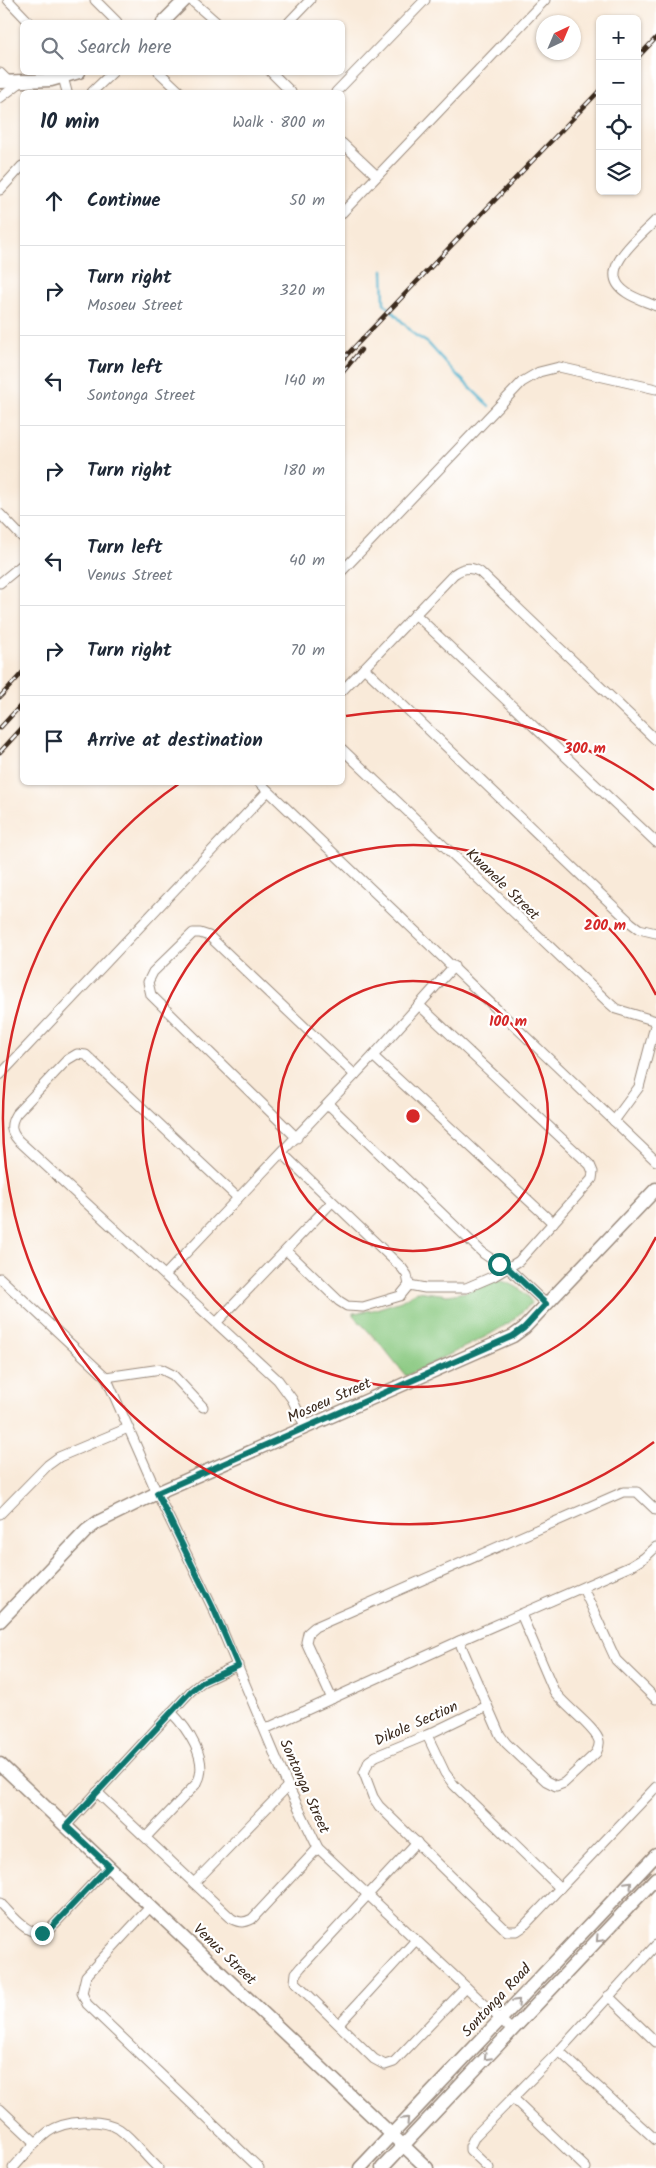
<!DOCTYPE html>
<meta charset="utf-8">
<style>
:root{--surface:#fff;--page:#f6f6f7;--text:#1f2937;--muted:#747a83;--line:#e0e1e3}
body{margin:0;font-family:Kalam,sans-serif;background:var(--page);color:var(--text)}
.controls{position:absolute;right:15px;top:15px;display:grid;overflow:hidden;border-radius:8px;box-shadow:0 1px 4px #0004}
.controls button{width:45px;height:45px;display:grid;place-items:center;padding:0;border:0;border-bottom:1px solid var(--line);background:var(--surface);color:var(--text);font:25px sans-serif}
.compass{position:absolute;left:536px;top:15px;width:45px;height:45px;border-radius:50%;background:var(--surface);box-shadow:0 1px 4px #0004;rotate:44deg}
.stop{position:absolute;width:15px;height:15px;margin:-11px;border:4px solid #0f766e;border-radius:50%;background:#fff}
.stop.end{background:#0f766e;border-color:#fff;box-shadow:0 1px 5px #0008}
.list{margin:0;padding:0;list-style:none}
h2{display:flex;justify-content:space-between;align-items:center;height:65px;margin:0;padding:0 20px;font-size:21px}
h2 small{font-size:16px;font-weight:400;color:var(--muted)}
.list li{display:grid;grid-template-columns:32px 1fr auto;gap:15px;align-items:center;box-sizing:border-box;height:90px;padding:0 20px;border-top:1px solid var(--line)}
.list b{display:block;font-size:19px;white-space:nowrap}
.list p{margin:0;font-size:16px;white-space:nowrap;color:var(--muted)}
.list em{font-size:16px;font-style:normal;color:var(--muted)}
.icon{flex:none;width:28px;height:28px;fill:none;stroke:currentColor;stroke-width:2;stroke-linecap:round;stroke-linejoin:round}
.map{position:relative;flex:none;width:656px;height:2168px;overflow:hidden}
.search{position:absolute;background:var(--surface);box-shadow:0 1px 4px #0004;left:20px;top:20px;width:325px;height:55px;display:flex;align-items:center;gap:12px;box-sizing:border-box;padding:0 18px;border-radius:8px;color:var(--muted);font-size:19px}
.panel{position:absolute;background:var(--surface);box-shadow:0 1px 4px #0004;left:20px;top:90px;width:325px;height:695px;border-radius:8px}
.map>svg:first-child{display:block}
.green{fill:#88c87f;stroke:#62794e}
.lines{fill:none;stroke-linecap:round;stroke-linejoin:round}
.stream{stroke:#4fb2ce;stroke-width:2.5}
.street-casing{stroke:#9a8a7c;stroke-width:11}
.secondary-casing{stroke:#9a8a7c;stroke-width:15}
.street{stroke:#fff;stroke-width:9}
.secondary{stroke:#fff;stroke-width:12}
.rail-casing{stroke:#3b2a1e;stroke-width:4.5}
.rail{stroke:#fff;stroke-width:2.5;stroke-dasharray:8;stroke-linecap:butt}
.oneway{stroke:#a79f9a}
.route{stroke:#0f766e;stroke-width:6}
.ring{fill:none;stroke:#d62828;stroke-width:2.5}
.labels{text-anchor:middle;stroke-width:4.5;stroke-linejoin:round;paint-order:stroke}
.street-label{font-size:15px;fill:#3b2a1e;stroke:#fff}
.centre{fill:#d62828;stroke:#fff;stroke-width:2.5}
.ring-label{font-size:15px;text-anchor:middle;font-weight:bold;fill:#d62828;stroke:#fff;stroke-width:4.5;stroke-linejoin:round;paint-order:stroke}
</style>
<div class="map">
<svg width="656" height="2168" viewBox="0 0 656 2168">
<rect width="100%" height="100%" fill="#fff"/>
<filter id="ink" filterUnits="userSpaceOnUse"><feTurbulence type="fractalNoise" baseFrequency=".02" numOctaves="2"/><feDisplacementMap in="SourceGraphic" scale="10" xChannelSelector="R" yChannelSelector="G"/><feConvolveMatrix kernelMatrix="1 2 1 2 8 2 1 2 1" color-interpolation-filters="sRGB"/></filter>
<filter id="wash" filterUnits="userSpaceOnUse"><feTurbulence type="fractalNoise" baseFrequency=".0096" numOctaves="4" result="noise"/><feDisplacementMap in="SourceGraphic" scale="20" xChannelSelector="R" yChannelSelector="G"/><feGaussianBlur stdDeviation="1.12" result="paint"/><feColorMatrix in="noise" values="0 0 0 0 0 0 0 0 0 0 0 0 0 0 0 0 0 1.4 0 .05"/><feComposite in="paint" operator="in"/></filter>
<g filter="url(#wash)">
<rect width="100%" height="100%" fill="#f9ead9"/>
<path class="green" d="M497,1280C512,1283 524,1289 532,1303L509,1323L487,1336L406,1376L383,1347L353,1315V1313L373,1310L401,1301L417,1291L448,1295L466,1292Z"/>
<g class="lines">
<path class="stream" d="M383,270L384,303L415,335L428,343L454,372L489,406"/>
</g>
</g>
<g filter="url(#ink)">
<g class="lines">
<g class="street-casing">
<g id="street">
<path d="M8,0L29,22"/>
<path d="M95,0L117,22"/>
<path d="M191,0L216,22"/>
<path d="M289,22L310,0"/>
<path d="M159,72L180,92"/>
<path d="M271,72L291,92"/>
<path d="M0,73L9,82"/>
<path d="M63,77L67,92"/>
<path d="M92,92L113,72"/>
<path d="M336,92L425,0"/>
<path d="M0,98L21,82"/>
<path d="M342,143L377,176"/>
<path d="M0,190L22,166"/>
<path d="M342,213L545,0"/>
<path d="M656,220C640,237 593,271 627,293C636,299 647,302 656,306"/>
<path d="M0,514L22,537"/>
<path d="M342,571L522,382L539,372L559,367L656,389"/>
<path d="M0,583L22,565"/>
<path d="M415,614L656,842"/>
<path d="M364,668L631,923L639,929L656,933"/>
<path d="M342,691L454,574C462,568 471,566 480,572L656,740"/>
<path d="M342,749L608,1002L616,1009L656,1021"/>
<path d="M259,782L656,1161"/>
<path d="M373,1056L553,1223"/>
<path d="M0,1075L268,791"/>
<path d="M328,1104L484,1254L499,1264L507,1267L546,1304"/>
<path d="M614,1121L639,1087L656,1022"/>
<path d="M297,1138L151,995L148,982L153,972L193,933H200L209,936L355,1075"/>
<path d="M282,1153L402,1268L407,1275L409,1285"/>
<path d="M238,1198L86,1055L77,1054L67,1060L16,1114C10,1124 10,1131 18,1140L278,1380L292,1399L306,1428"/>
<path d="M287,1251L339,1301L347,1306L363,1307L400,1296L409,1285L425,1288H466L494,1276L519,1261L592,1179L593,1172L590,1165L420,1006"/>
<path d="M165,1275L373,1056L454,966"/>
<path d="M0,1278L106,1377L157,1493L215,1613L288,1786L318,1848L512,2030"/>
<path d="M217,1322L332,1202"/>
<path d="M106,1377L161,1369L173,1375L203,1407"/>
<path d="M0,1514L48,1465L59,1457L128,1428"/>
<path d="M583,1588L616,1660L656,1699"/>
<path d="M459,1641L500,1735L506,1743L546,1781L556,1786L564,1783L596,1753C598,1749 600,1746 599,1741C596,1728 563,1705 554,1691L521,1614"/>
<path d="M332,1699L306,1642L308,1633L315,1627L623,1492H637L656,1510"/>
<path d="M487,1706L427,1735L376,1756L369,1761L364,1773L373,1797L379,1806L507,1931H517L523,1927L656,1787"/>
<path d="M265,1729L459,1641L631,1566L644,1558L656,1547"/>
<path d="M427,1735L445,1773L454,1785L560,1888"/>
<path d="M97,1792L232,1919C240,1923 244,1923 252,1919L318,1848"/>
<path d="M66,1826L191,1691L202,1682L238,1665"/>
<path d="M146,1837L197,1783C210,1760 187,1728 171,1712"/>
<path d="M417,1842L301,1967L296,1973L295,1982L374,2059L385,2065L394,2062L466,1987"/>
<path d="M194,1883L288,1786"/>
<path d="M0,1903C13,1916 29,1939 48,1931L109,1866"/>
<path d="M151,1906L86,1976L82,1993L87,2004L259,2168"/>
<path d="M608,1996L656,2042"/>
<path d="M339,2024L416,1940"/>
<path d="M559,2051L656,2140"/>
<path d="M513,2098L586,2168"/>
<path d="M0,2109L36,2143"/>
<path d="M13,2168C24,2156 35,2142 48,2132C65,2120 102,2118 119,2129C133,2139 145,2156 158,2168"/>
<path d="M489,2168L470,2150V2146L475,2136L559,2051L656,1945"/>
</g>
</g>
<g class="secondary-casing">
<g id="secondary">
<path d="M163,22L185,0"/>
<path d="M0,82L51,80L79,72"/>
<path d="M0,1621L87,1530L98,1522L157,1493L513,1336L524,1328L656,1189"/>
<path d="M0,1764L427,2168"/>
<path d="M360,2168L656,1855"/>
<path d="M382,2168L656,1878"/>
</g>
</g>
<use href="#street" class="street"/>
<use href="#secondary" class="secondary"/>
<g class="rail-casing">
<g id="rail">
<path d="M637,58L656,38"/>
<path d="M342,360L600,90"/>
<path d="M342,373L361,350"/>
<path d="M0,697L22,673"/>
<path d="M0,728L22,704"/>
<path d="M0,752L22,728"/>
</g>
</g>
<use href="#rail" class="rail"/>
</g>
<defs><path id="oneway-chevron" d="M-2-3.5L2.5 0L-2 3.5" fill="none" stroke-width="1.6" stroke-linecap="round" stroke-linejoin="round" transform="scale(1.25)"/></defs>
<g class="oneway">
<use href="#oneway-chevron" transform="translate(629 1884) rotate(-47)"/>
<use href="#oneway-chevron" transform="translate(599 1939) rotate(133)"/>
<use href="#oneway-chevron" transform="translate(517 2002) rotate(-47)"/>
<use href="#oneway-chevron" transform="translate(487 2057) rotate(133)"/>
<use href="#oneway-chevron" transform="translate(406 2120) rotate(-47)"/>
</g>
</g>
<g class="lines" filter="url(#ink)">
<path class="route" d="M42,1933L48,1931L109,1866L66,1826L191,1691L202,1682L238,1666L215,1612L157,1493L513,1336L524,1328L546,1304L507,1267L499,1264"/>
</g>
<g class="ring">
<circle cx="413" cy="1116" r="135"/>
<path d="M656 1237A271 271 0 1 1 656 995"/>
<path d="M654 1442A406 406 0 1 1 180 783M346 716A406 406 0 0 1 654 790"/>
</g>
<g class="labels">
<g class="street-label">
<text transform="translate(503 884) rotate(44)" y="5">Kwanele Street</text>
<text transform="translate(329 1400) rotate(-24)" y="5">Mosoeu Street</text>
<text transform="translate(416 1723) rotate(-24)" y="5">Dikole Section</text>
<text transform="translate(305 1786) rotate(66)" y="5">Sontonga Street</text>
<text transform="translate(225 1954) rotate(44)" y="5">Venus Street</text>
<text transform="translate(496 2000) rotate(-47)" y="5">Sontonga Road</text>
</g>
</g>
<circle cx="413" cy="1116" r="8" class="centre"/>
<g class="ring-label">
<text x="585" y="753">300 m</text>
<text x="605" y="930">200 m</text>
<text x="508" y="1026">100 m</text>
</g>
</svg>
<div class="controls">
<button>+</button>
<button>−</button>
<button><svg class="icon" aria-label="locate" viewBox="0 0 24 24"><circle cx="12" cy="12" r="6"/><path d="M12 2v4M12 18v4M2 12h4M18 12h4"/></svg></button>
<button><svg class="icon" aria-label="layers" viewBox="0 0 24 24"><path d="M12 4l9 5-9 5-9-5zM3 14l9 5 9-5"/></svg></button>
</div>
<svg class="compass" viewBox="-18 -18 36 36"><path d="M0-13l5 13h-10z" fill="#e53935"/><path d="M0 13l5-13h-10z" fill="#747a83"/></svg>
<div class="stop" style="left:499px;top:1264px"></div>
<div class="stop end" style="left:42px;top:1933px"></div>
<div class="search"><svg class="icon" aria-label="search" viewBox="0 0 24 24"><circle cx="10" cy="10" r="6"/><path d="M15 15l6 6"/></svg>Search here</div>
<section class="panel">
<h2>10 min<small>Walk · 800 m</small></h2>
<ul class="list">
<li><svg class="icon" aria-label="ahead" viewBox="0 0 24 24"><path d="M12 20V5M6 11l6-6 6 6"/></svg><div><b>Continue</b></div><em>50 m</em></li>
<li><svg class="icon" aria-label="right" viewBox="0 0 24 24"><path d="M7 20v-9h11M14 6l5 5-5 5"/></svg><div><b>Turn right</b><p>Mosoeu Street</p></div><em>320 m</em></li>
<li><svg class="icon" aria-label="left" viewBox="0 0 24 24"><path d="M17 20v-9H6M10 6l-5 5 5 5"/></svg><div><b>Turn left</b><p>Sontonga Street</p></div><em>140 m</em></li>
<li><svg class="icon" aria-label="right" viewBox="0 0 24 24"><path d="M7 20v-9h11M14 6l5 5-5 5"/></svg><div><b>Turn right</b></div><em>180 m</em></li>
<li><svg class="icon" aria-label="left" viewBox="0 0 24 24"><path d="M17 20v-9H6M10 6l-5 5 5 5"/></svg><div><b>Turn left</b><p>Venus Street</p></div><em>40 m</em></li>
<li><svg class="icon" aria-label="right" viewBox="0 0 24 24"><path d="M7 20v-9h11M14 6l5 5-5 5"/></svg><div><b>Turn right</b></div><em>70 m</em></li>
<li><svg class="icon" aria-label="arrive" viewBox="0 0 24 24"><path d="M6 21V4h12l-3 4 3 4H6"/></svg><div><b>Arrive at destination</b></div></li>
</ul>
</section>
</div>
